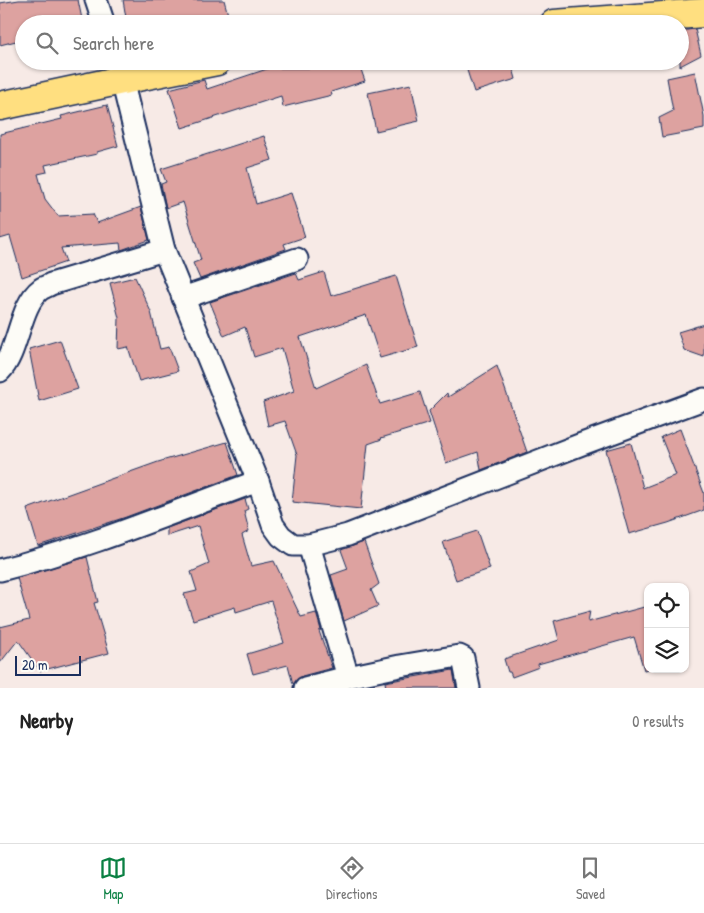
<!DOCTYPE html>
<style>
:root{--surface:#fff;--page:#f6f6f6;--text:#222;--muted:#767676;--line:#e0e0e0;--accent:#0b8043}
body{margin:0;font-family:"Patrick Hand",sans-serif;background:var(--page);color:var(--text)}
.controls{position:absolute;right:15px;bottom:15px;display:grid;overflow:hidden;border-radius:10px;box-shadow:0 1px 4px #0004}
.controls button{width:45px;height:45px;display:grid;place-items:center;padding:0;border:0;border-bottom:1px solid var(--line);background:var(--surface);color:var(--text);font:25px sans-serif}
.scale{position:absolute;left:15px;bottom:12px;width:66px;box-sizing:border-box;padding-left:5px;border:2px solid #1b2f5e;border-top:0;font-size:14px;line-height:18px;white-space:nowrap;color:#1b2f5e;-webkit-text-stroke:4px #fdfcf7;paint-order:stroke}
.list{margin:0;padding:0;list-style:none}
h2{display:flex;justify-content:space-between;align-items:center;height:65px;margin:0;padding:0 20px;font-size:21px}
h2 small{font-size:16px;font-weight:400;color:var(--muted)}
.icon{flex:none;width:28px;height:28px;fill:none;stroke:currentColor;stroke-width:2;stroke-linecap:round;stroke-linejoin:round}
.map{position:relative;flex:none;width:704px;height:688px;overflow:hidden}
.search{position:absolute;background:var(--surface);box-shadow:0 1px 4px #0004;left:15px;right:15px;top:15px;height:55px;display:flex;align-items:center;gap:12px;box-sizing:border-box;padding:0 18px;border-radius:28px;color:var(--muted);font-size:19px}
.sheet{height:155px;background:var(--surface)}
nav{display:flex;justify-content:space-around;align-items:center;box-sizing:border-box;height:70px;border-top:1px solid var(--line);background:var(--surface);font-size:14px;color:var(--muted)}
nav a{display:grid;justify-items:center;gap:2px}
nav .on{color:var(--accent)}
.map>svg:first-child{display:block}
.building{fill:#dda2a0;stroke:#1b2f5e}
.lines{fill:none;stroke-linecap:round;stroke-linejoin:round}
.minor-casing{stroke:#1b2f5e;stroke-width:25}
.highway-casing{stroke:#1b2f5e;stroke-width:31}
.minor{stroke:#fdfcf7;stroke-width:21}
.highway{stroke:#ffdf80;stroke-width:28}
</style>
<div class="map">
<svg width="704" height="688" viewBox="0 0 704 688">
<rect width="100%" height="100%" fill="#f7eae6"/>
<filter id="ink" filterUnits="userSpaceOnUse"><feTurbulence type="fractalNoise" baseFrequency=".02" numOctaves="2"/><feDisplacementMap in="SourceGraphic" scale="10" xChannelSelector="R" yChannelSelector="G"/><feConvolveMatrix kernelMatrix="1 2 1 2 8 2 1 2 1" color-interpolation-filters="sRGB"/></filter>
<g filter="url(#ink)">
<g class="building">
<path d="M19,0H78L83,24H24V39L0,45V3Z"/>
<path d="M123,0H224L230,22L211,24L210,20L189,24H127Z"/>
<path d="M695,29L701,55L680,66V31Z"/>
<path d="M344,61H358L365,81L331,92L332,95L283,107L281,96L182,128L169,89L204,80L207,89L270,68H323Z"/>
<path d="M464,61H511L516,79L474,92Z"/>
<path d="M695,72L704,116V129L662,137L659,118L673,111L667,78Z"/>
<path d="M411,84L419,121L376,131L368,93Z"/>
<path d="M107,105L118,146L97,152V154L45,165L47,172L38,174L45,199L58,216L93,214L97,223L141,207L149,240L121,250L120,243L61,248L66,262L22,277L10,236L0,239V134L62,119L61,116Z"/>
<path d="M264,136L272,160L247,168L256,204L291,193L305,237L284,244L286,249L200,279L193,263L201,260L183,202L166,208L161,184L166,182L161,169Z"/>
<path d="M324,272L331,296L396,276L418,347L380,358L366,315L300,337L316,388L366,365L380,404L420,392L430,423L381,438L382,439L368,444L361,509L292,502L297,455L285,421L268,426L263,402L294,391L282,348L254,357L245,327L224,336L210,302L296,273L299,280Z"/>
<path d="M135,277L151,312L160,349L169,347L178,371L139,381L128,347L118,349L119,318L110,283Z"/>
<path d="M704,324V357L684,350L678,332Z"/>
<path d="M60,340L78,389L39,401L29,349Z"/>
<path d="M497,366L527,452L481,470L478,452L446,463L429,411L447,393L448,397Z"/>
<path d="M680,429L704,493V510L668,523L629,534L606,450L631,443L643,488L676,475L661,437Z"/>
<path d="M227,442L238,475L126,517L38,546L27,509L158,462Z"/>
<path d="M245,499L248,509L244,511L249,531L242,535L251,566L274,561L301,617L316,613L321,630L319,631L332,668L302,676L293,684L288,665L253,674L247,654L284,643L271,601L236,612L235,607L193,620L184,594L197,591L191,572L209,564L198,526L167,536V528Z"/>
<path d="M477,531L490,569L456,580L443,542Z"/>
<path d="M364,542L379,584L371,590L378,606L344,621L331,575L348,569L341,550Z"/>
<path d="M87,557L98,602L94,603L109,653L40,671L18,640L0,663V627L29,620L17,578Z"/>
<path d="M648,606V669L644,670L634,637L538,664L539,667L512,677L510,672H508L504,659L559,640L554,621L590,611L588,622Z"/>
<path d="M453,670L456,688H386L385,682Z"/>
</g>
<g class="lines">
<g class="minor-casing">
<g id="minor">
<path d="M96,0L104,24"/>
<path d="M116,61L122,80L164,250L258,481L273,525L281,536L293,545H309L348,535L582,444L704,399"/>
<path d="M183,298L297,259"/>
<path d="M0,371C19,352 19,305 41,289C44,287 48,286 51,284L164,250"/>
<path d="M309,545L348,677L400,666L459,656L463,658L469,688"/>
<path d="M0,570C88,548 173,512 258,481"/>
<path d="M305,688L348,677"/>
</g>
</g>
<g class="highway-casing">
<g id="highway">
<path d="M554,24L704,13"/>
<path d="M0,106L122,80L217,61"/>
</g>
</g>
<use href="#minor" class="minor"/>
<use href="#highway" class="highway"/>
</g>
</g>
</svg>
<div class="controls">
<button><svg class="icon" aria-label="locate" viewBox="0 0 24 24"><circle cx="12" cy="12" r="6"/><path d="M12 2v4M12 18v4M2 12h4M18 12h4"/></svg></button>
<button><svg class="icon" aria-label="layers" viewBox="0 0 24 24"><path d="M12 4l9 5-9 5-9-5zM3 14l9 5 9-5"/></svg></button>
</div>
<div class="scale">20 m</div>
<div class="search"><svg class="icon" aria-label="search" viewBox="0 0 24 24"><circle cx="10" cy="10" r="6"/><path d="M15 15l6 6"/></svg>Search here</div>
</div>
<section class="sheet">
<h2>Nearby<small>0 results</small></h2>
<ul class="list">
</ul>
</section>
<nav>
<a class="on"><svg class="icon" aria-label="map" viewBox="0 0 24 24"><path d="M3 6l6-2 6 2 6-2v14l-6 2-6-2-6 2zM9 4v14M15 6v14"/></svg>Map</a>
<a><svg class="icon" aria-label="directions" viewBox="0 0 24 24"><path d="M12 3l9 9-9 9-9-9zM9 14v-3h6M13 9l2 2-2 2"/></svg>Directions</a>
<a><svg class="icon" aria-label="saved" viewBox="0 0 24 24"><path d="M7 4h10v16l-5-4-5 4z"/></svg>Saved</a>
</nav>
